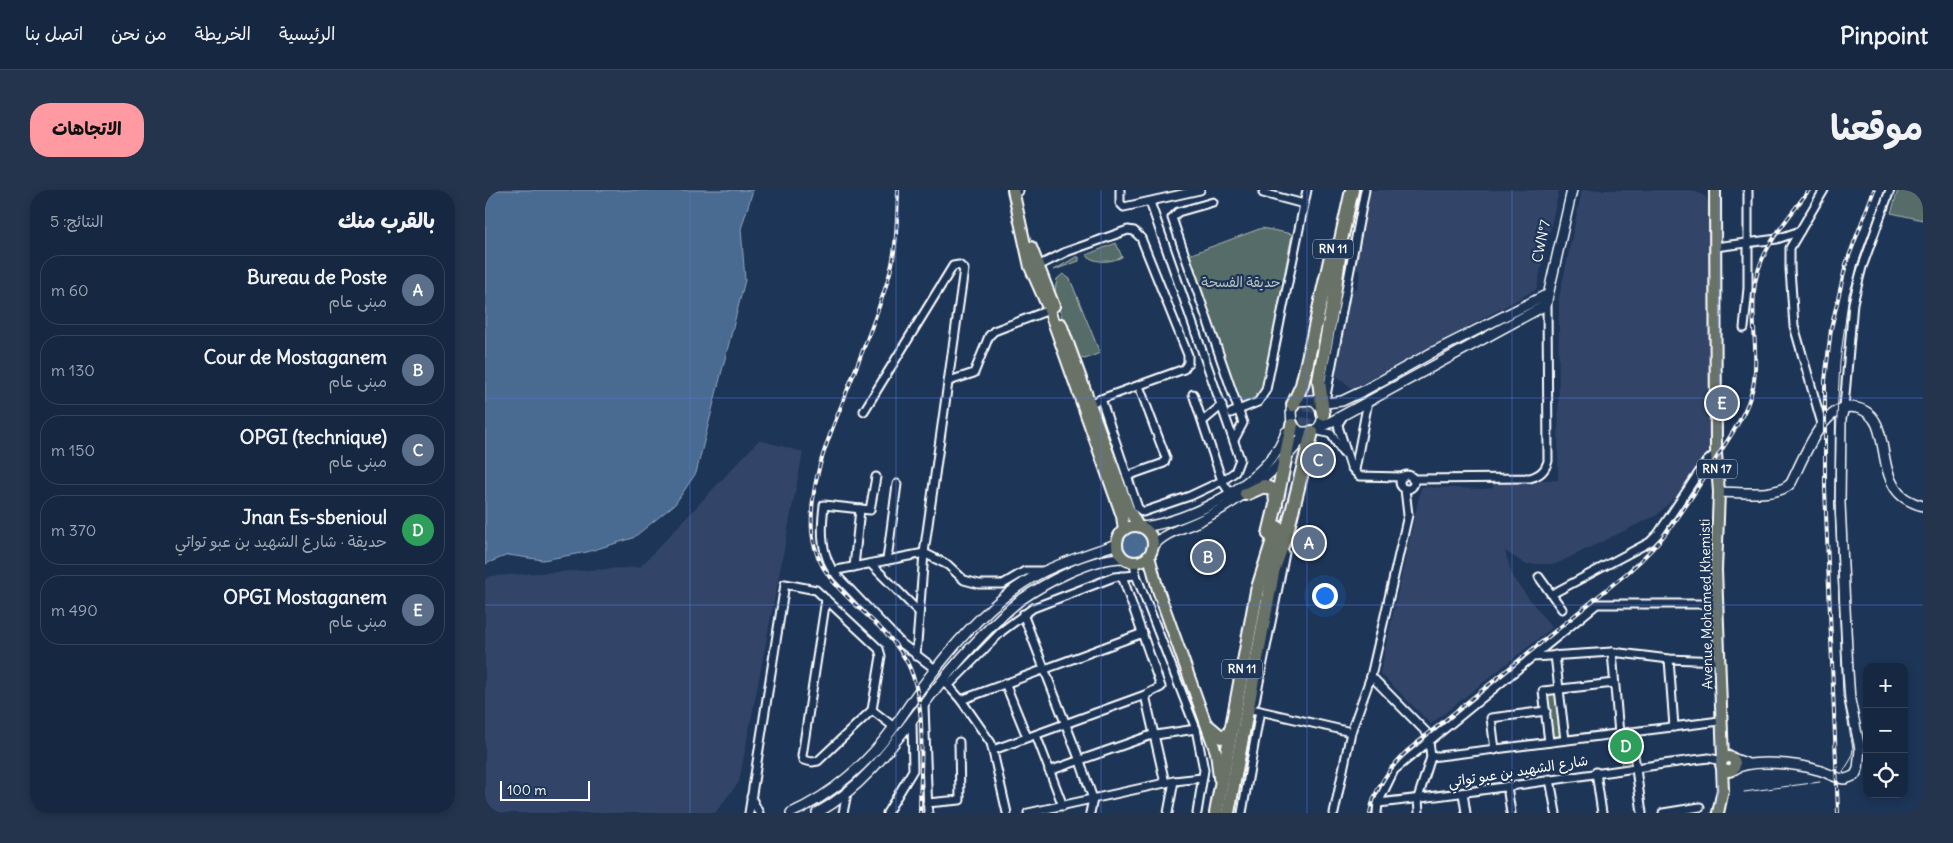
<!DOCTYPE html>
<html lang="ar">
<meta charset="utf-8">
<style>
:root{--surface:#162841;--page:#23344c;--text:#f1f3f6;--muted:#9ea6b1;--line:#35445a;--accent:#ff9aa2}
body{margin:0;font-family:Delius,"Playpen Sans Arabic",sans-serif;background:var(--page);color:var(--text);direction:rtl}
.controls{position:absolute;right:15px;bottom:15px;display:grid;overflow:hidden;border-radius:10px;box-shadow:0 2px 8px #0003}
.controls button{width:45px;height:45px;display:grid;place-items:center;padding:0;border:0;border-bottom:1px solid var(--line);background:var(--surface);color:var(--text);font:25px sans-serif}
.scale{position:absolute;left:15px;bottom:12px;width:90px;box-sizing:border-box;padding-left:5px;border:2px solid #fff;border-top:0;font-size:14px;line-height:18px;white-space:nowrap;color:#fff;-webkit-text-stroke:4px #1d3557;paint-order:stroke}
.you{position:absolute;left:839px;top:405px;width:18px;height:18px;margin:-12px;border:4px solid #fff;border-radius:50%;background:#1a73e8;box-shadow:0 0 0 8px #1a73e833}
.badge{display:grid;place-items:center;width:32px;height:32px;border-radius:50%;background:var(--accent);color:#fff;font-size:16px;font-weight:700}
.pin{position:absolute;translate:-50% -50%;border:2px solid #fff;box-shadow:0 1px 5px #0006}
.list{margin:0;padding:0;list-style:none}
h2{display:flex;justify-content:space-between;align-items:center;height:65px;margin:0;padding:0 20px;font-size:21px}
h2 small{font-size:16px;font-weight:400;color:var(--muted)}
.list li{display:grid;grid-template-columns:32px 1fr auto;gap:15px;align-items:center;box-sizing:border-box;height:70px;margin:0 10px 10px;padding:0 10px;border:1px solid var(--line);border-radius:20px}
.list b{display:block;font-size:19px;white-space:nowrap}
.list p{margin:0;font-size:16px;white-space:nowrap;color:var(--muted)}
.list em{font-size:16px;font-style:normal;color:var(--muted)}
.icon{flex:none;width:28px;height:28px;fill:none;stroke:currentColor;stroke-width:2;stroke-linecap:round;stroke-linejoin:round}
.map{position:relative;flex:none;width:1438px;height:623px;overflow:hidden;direction:ltr;border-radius:20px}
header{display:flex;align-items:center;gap:30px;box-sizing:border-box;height:70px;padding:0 25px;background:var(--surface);border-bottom:1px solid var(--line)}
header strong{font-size:24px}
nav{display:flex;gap:28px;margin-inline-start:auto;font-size:18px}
.intro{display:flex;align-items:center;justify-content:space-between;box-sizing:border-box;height:120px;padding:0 30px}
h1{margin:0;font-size:35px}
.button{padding:12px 22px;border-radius:20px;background:var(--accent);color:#111;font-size:18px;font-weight:700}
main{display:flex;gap:30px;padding:0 30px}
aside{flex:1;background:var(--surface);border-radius:20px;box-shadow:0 2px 8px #0003}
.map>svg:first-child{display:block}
.built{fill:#304468}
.green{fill:#576c67;stroke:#abb6b3}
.water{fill:#4a6b91;stroke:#92a6bd}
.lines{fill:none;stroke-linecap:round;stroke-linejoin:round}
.highway-tunnel{stroke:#344968;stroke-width:12;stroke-dasharray:12 6;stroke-linecap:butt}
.street-casing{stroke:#fff;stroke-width:11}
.secondary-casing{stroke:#fff;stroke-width:12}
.primary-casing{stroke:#fff;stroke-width:14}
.highway-casing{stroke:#fff;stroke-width:16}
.street{stroke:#1d3557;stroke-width:7}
.secondary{stroke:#1d3557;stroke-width:9}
.primary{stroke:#697266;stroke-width:10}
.highway{stroke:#697266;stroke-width:12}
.tram{stroke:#fff;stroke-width:1}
.rail-casing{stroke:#fff;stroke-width:4}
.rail{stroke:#1d3557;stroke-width:2;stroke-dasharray:5.5;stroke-linecap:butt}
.grid{fill:none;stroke:#567ae2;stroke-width:1;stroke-opacity:0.55}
.labels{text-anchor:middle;stroke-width:4.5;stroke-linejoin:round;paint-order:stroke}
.shield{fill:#1d3557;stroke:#bbc2cd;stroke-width:1}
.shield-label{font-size:12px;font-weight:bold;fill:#fff}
.street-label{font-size:14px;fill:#fff;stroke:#1d3557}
.park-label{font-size:14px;fill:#bcc4c2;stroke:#1d3557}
</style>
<header>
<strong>Pinpoint</strong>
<nav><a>الرئيسية</a><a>الخريطة</a><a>من نحن</a><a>اتصل بنا</a></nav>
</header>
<div class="intro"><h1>موقعنا</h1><a class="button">الاتجاهات</a></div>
<main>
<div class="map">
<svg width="1438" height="623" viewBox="0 0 1438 623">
<rect width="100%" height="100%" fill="#1d3557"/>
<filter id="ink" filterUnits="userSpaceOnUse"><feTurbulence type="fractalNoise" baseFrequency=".02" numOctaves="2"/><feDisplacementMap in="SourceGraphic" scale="10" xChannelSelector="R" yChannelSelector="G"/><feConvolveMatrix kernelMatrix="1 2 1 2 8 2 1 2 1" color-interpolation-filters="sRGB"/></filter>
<g filter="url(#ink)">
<g class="built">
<path d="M884,0H1074L1052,97L1050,100L868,199L848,183L865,99H872L874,89L875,81L869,78Z"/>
<path d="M1097,0H1208L1221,7L1225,20V259L1193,304L1172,325L1071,374H1040L1020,361L1028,388L1067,438L946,534L895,483L936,297L998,299L1008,298L1007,290H1025L1029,294H1035L1038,290H1073L1074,108Z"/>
<path d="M274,250L318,262L254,592L230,623H0V389L6,386L155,377Z"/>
</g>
<g class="green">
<path d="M1413,0H1438V30L1406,23Z"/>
<path d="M777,38L807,44L778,198L770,210L757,216L701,66Z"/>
<path d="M631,53L637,67C627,72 610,74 601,65Z"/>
<path d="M591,67H594V71L569,80Z"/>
<path d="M578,84L585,89L615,163L600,169L595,168L591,165L569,106L572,89Z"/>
<path d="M1076,498L1080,550L1064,552L1058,501Z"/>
<path d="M1146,542L1149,569L1143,570V578L1137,579L1134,544Z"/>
</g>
<g class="water">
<path d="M0,0H268L256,39L260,90L211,283L190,314L148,348L102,362L58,370L23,365L0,374Z"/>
<circle cx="650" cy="354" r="12"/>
</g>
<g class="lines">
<g class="highway-tunnel">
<path d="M827,185L834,146"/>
<path d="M813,275L831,179"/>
<path d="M800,310L812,267"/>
<path d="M796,338L806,304"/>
</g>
<g class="street-casing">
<g id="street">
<path d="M635,0V13L639,17L715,0"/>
<path d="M534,1V0"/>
<path d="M778,3L819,14"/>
<path d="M665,12L755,269L750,282L737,291L745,303"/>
<path d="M728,12L693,22L687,28L758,233L749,250"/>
<path d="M1230,57L1292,49L1315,41"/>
<path d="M553,76L581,62L643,40L649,41L656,48L703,165V173L699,179L605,213"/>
<path d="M1259,138L1263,98V0"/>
<path d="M464,191L489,183L504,146L509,141L564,120"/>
<path d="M616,209L653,318L658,322L705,306L737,291L708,204"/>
<path d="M840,211L880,0"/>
<path d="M1359,217L1368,113L1377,77L1405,0"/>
<path d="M379,221L468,76L474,75L479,79L439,363L431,466"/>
<path d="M746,223L773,212L781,200L822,0"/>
<path d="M858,226L853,234L854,239L866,277L874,286L918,287"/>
<path d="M718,231L737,215"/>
<path d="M1337,234L1309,136L1305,79V58L1339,0"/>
<path d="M830,240L846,244L858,263"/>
<path d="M870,280L883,211"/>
<circle cx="922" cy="292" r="7"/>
<path d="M642,286L679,273L681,268L654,196"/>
<path d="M391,287L385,320L339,315C336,340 335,366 352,386L416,453L450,479"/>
<path d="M927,289L1045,288C1055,285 1060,281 1063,271L1062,110"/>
<path d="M402,370L412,294"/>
<path d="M649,372L651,385L711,539L719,580L712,623"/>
<path d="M386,374L434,422"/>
<path d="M369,377L375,319"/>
<path d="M347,381L439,363L463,375L479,390L494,394H518L540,381H560"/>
<path d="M1054,387L1077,419"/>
<path d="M1067,404L1165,352L1173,344L1221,272L1231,263"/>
<path d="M538,424L595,571L608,609L605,623"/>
<path d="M1127,462L1134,544"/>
<path d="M1070,465L1080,550"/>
<path d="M1048,467L1127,462L1184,469L1235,471"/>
<path d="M1184,469L1189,537"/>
<path d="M886,486L943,544L946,567L1235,531"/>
<path d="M461,493L476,510L506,553L522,623"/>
<path d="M520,493L542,547"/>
<path d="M463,496L517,441L548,418L629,387L651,385"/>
<path d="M660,505L680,593"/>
<path d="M476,510L658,443"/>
<path d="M439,515L443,623"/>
<path d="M764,517L770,512L800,363"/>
<path d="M762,518L866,542"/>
<path d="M387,520L409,537"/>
<path d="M1146,542L1157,623"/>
<path d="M551,545L578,616"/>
<path d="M1064,552L1058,501L1129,493"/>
<path d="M508,560L660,505L676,497L637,386"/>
<path d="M1010,560L1006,528L1061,521"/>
<path d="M564,581L664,546L711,539"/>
<path d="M1111,582L1117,623"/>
<path d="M1065,589L1071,623"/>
<path d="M1022,596L1026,623"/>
<path d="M978,603L981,623"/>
<path d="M266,607L274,623"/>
<path d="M442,613L475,610L474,552"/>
<path d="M893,613C1004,601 1114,582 1224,568L1237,571"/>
<path d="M264,623L300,394L331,400L394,459L396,466L387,520L333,571L327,572L318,570L317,566L341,409"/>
<path d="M358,623L362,603"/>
<path d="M402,623L428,580L427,530"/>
<path d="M543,623L689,591L717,588"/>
<path d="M683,623L689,591"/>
<path d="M757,623L775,521"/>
<path d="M849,623L866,542L886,486L923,325L920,299"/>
<path d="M892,623L893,613L909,580L1112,414H1233"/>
<path d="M934,623L933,608L946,567"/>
<path d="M1178,623L1215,617"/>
</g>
</g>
<g class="secondary-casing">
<g id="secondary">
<path d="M1062,110L1087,0"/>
<path d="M833,214L857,211L878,201L948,162L1059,106"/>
<path d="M832,239C841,229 839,218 828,210L812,211L806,220L807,235L815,242H827L1057,117L1062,111"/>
<path d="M1234,302C1254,302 1293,308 1306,293C1318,270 1339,209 1372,218C1381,220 1388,226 1392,235C1400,255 1398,279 1410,298C1416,308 1427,313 1438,316"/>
<path d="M657,337C704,332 786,291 801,242"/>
<path d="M668,357C679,341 702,338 718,329C759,308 794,280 821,243"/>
<path d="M1247,568L1261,573"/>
<path d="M1248,580C1266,568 1313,574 1333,580C1341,582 1350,588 1359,589C1363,589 1366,587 1370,585L1373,579L1375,559L1365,510L1363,481L1355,313L1356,229L1359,217"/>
<path d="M306,623C347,605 383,573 409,537C423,518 434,499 449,481C477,445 513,405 554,384C579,371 606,363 632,354"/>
<path d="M332,623C387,593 419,538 457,491C480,463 506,434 534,411C560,393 605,368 638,368"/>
</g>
</g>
<g class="primary-casing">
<g id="primary">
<path d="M528,0L545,77L564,120L637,326L639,340"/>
<path d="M1230,0L1231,263L1234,302L1231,380L1238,570"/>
<path d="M546,57L569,116"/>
<path d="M576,134L643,318L653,336"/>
<circle cx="650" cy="354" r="18"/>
<path d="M664,366L673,400L731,562L734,588"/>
<circle cx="1243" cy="574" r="7"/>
<path d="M1233,623L1238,600L1237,578"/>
</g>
</g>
<g class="highway-casing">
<g id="highway">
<path d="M854,59L867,0"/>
<path d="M808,215L817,195L848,57"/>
<path d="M838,224L834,190L848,113L856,52"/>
<path d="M761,304L779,296L790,301L791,315L784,344"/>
<path d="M792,309L807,235"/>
<path d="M788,381L802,342L827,242"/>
<path d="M723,536L736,547L744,544L747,537"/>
<path d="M731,623L772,401L792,337"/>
<path d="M743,623L790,372"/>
</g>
</g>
<use href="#street" class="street"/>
<use href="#secondary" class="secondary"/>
<use href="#primary" class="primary"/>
<use href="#highway" class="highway"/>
<g class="tram">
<path d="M1358,582L1366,569L1368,559L1358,505L1350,315L1351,246L1355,172L1364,104L1400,0"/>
<path d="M1259,602L1335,592"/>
<path d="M1226,623L1227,621"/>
</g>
<g class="rail-casing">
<g id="rail">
<path d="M413,0C412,29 412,59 404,86C391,130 373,172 357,214C340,256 324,296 327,342C332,403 398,424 423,474C443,515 435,577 435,623"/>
<path d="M885,623C889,598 905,578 922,561L1142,383C1184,347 1203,313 1232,267C1246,245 1262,223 1268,197C1274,166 1266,133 1269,102C1271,63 1302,30 1324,0"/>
<path d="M1353,623L1340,298V191L1346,139L1361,74L1389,0"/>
</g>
</g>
<use href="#rail" class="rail"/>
</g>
</g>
<path class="grid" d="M205,0V623M411,0V623M616,0V623M822,0V623M1027,0V623M1233,0V623M0,208H1438M0,415H1438"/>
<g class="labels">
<g class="shield">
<rect x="828" y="49.5" width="40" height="19" rx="4"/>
<rect x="1212" y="269.5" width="40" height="19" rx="4"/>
<rect x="737" y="469.5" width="40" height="19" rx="4"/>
</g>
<g class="shield-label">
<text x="848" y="63">RN 11</text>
<text x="1232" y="283">RN 17</text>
<text x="757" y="483">RN 11</text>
</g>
<g class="street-label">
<text transform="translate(1056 51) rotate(-78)" y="5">CWN°7</text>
<text transform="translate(1221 414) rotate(-91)" y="5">Avenue Mohamed Khemisti</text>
<text transform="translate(1033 581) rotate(-9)" y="5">شارع الشهيد بن عبو تواتي</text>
</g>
<g class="park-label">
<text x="756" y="97">حديقة الفسحة</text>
</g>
</g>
</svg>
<div class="controls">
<button>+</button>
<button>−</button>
<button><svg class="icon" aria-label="locate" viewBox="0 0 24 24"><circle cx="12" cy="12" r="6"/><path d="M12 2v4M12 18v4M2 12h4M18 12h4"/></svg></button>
</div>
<div class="scale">100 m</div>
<div class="you"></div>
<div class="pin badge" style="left:824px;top:353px;background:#5c6f8a">A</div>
<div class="pin badge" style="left:723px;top:367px;background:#5c6f8a">B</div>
<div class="pin badge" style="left:833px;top:270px;background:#5c6f8a">C</div>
<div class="pin badge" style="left:1141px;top:556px;background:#2e9e5b">D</div>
<div class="pin badge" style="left:1237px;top:213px;background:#5c6f8a">E</div>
</div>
<aside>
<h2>بالقرب منك<small>النتائج: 5</small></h2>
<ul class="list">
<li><span class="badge" style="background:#5c6f8a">A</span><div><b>Bureau de Poste</b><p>مبنى عام</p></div><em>60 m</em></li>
<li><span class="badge" style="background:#5c6f8a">B</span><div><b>Cour de Mostaganem</b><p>مبنى عام</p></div><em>130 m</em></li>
<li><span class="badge" style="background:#5c6f8a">C</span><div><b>OPGI (technique)</b><p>مبنى عام</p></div><em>150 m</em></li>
<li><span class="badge" style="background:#2e9e5b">D</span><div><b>Jnan Es-sbenioul</b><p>حديقة · شارع الشهيد بن عبو تواتي</p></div><em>370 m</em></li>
<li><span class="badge" style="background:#5c6f8a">E</span><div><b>OPGI Mostaganem</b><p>مبنى عام</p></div><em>490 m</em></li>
</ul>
</aside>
</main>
